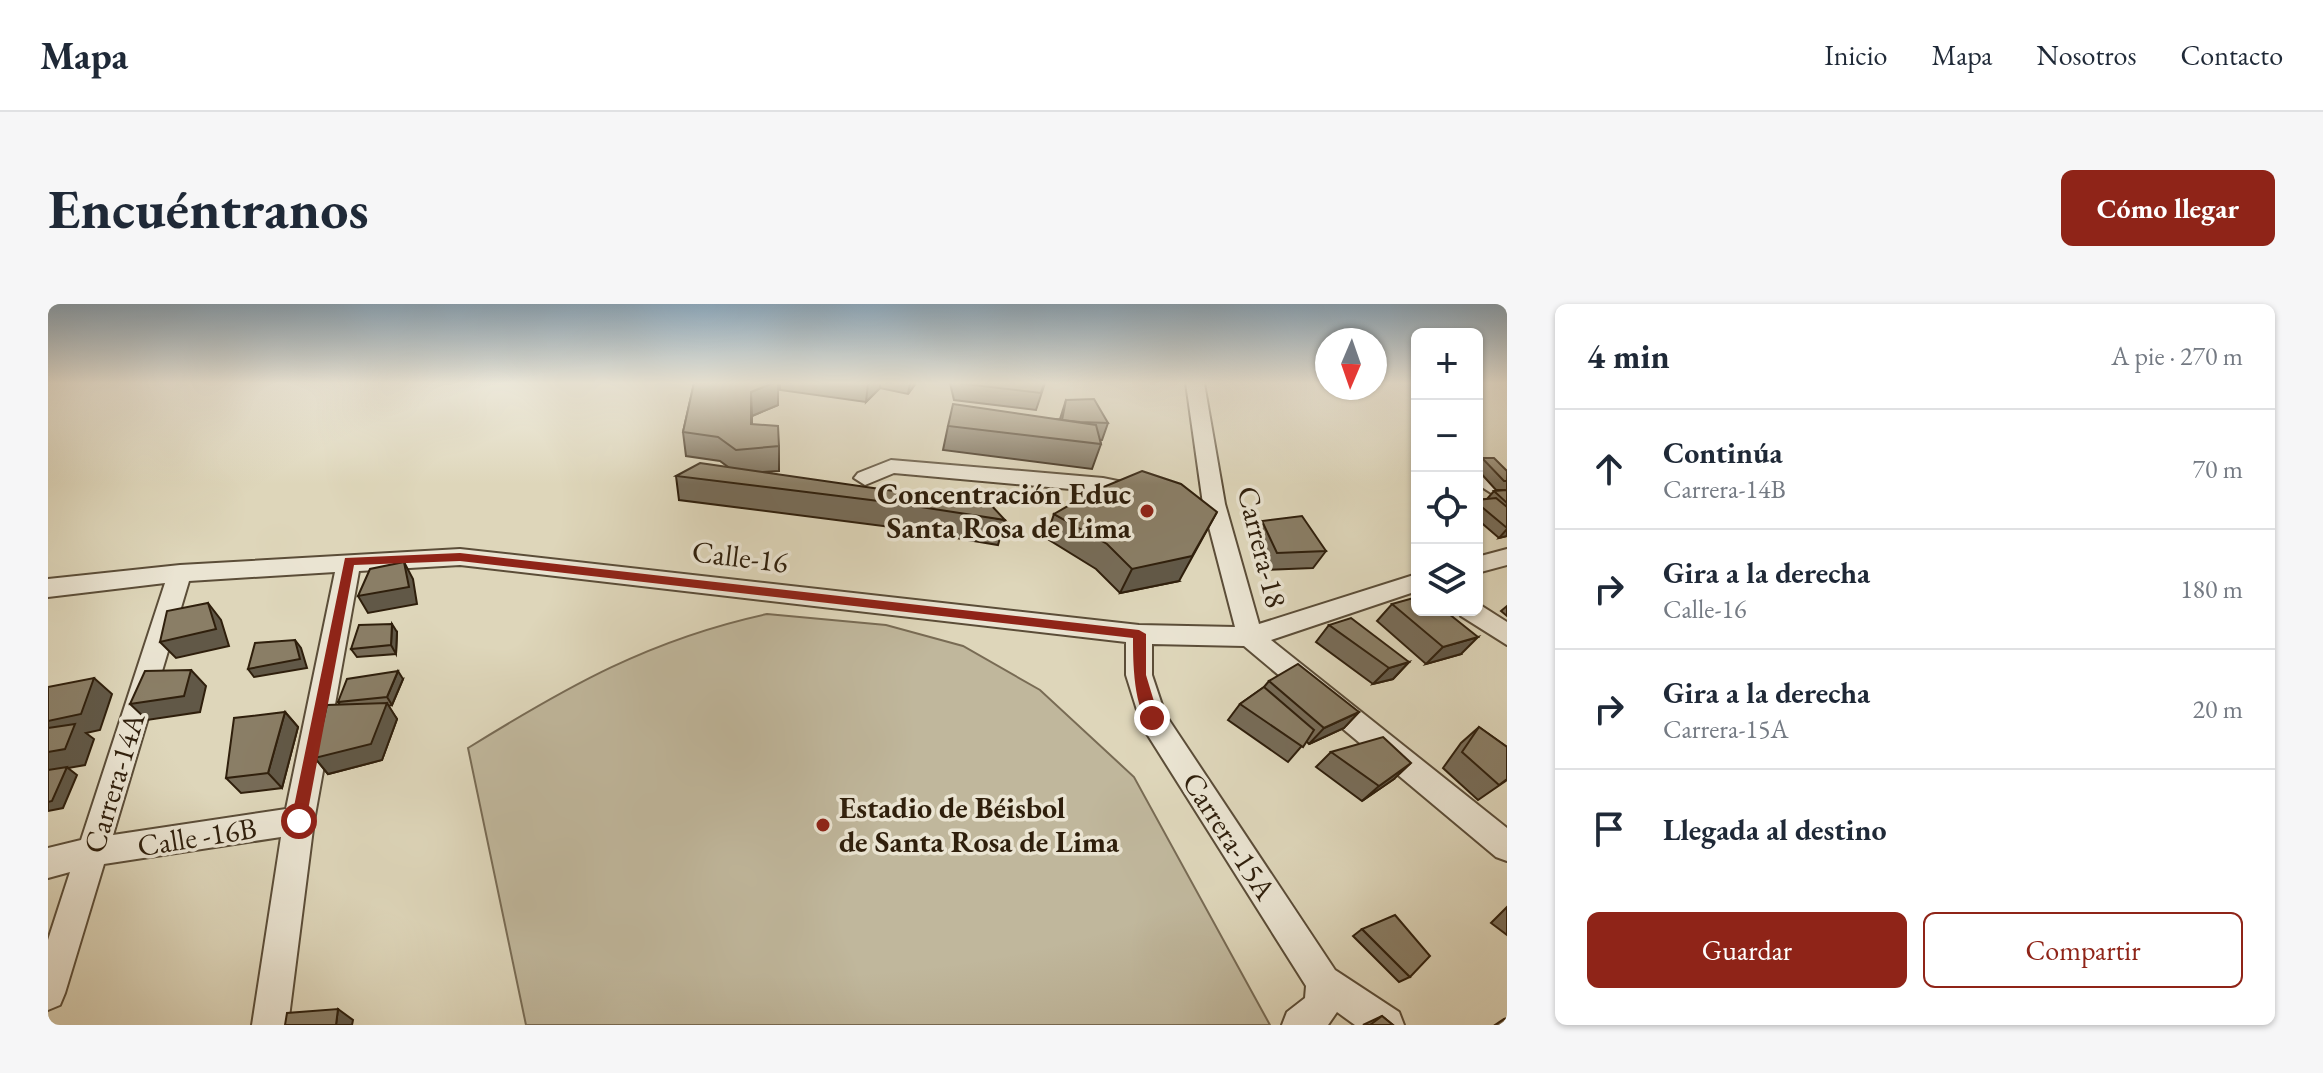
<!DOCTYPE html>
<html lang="es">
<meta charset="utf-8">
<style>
:root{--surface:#fff;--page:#f6f6f7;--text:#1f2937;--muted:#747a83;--line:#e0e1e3;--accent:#8f2418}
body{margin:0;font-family:"EB Garamond",serif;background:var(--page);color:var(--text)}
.controls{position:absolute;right:24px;top:24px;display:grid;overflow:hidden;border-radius:12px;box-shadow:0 2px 6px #0004}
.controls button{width:72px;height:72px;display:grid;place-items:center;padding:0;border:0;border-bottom:2px solid var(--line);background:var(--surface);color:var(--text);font:40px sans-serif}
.compass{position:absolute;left:1267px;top:24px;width:72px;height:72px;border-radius:50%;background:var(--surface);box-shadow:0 2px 6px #0004;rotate:182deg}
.stop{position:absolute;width:24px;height:24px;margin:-18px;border:6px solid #8f2418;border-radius:50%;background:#fff}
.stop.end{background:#8f2418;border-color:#fff;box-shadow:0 2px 8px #0008}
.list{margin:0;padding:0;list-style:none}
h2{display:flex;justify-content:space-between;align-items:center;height:104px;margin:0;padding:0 32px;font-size:34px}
h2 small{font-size:26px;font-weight:400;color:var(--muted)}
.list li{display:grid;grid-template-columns:52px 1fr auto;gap:24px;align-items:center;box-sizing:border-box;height:120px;padding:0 32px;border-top:2px solid var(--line)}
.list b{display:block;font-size:30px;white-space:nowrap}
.list p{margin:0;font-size:26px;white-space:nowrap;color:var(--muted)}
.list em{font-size:26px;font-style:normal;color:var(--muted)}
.actions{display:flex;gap:16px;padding:24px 32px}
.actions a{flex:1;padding:18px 0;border:2px solid var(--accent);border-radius:12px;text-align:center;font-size:28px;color:var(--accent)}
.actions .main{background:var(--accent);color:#fff}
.icon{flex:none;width:44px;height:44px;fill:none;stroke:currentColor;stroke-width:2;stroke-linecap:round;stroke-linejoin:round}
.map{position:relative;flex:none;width:1459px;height:721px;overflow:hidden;border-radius:12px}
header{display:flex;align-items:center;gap:48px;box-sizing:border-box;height:112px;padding:0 40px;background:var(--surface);border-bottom:2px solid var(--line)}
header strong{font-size:38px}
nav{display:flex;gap:44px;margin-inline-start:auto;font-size:28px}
.intro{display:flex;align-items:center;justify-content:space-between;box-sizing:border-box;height:192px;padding:0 48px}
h1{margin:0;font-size:56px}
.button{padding:20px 36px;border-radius:12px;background:var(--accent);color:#fff;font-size:28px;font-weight:700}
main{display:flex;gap:48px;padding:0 48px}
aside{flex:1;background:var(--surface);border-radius:12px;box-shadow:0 2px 6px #0004}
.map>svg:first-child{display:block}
.green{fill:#c0b79c;stroke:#786b54;stroke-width:2}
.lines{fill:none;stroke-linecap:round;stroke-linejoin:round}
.minor-casing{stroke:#5b4d38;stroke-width:4}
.minor{fill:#eae4d2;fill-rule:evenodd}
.wall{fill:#776c58;stroke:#2f1f0c;stroke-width:2}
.shaded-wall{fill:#615847;stroke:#2f1f0c;stroke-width:2}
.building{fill:#8a7e66;stroke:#2f1f0c;stroke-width:2}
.route{fill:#8f2418}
.poi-dot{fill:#8f2418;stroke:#eae4d2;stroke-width:3}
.labels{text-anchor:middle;stroke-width:7;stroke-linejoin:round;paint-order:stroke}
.poi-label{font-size:30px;font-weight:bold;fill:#2f1f0c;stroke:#eae4d2;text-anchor:end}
.street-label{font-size:30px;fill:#2f1f0c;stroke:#eae4d2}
</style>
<header>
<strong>Mapa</strong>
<nav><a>Inicio</a><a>Mapa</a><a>Nosotros</a><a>Contacto</a></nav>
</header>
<div class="intro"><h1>Encuéntranos</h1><a class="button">Cómo llegar</a></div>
<main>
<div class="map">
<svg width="1459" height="721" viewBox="0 0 1459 721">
<rect width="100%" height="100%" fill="#ded6ba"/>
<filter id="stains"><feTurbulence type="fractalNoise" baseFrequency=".0025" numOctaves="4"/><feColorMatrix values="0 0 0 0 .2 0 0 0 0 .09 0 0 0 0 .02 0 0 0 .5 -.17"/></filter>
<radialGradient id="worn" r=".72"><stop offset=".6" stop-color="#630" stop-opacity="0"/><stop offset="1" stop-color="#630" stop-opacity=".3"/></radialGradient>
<path class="green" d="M719,310L838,321L915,342L992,386L1086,473L1222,721H478L420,444C520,382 603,335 719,310Z"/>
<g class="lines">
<g class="minor-casing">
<g id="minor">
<path d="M1138,79H1156L1177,200L1211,320L1369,270V287L1223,336L1459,524V557L1448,553L1196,342L1104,340V371L1117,410L1287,666L1351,708L1356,721H1307L1289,708L1280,721H1234L1239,708L1257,694L1258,682L1094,422L1078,371V338L412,261L311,267L266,517L240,721H204L233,533L56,560L17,689L12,701L0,706V636L22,568L0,574V544L33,536L117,279L0,293V275L132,261L412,245L1091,321L1187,323L1155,200ZM287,268L238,505L65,531L141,277Z"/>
<path d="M843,156L1055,174L1099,183L1102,188L1091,195L1055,188L846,169L817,181L806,174L810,169Z"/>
<path d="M1429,163L1459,182V199L1429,180Z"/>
<path d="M1459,245V261L1429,269V253Z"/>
<path d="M1429,299L1459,318V341L1413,312L1410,306H1429Z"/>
</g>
</g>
<use href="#minor" class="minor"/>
</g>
<g class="wall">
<path d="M646,79H730V101L704,112V120L731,142V167L715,168L957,216L950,241L843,223L631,196L628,172L680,163L672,157L638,152L635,128Z"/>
<path d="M732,79H868L860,90L832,84L818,98L732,86Z"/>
<path d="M902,79H997L988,106L906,96Z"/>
<path d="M1018,96L1060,119L1054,136H1052L1053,140L1044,165L895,146L900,122L1012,115Z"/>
<path d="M1434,154L1459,167V232L1451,234L1429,215V196L1439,195L1446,187L1457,186H1448L1429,165V159Z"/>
<path d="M1006,210L1131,277L1072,289L1048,265L998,234Z"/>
<path d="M1214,217L1278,247L1265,264L1217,266L1203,234Z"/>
<path d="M1344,300L1413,350L1378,360L1329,317Z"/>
<path d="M1459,302V312L1453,307Z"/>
<path d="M1281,321L1361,358L1345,375L1325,380L1268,338Z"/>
<path d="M349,328L348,350L309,353L303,345Z"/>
<path d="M355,375L344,401L340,402L349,415L334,456L280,470L267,454L292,401L290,398Z"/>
<path d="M1221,377L1311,408L1296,424L1261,440L1258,437L1240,458L1180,416L1192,400L1216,383Z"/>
<path d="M237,408L250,423L234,484L193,489L178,474Z"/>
<path d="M1431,423L1459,443V476L1430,496L1395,464L1413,439Z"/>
<path d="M1283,448L1346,475L1314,497L1268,463Z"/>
<path d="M1459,603V631L1443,619Z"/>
<path d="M1314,625L1362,673L1351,678L1305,632Z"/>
<path d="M1334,712L1345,721H1315Z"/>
<path d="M1459,714V721H1447L1456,715Z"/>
</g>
<g class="shaded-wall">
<path d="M725,79H730V101L704,112L703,88Z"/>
<path d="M820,79H832V84L818,98Z"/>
<path d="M862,79H868L860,90Z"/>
<path d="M1169,208L1131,277L1072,289L1084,265Z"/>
<path d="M1459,225V232L1451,234Z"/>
<path d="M356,258L365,275L369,300L320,309L310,292Z"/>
<path d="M160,299L173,316L181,342L128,354L112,338Z"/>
<path d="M344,320L349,328L348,350L343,341Z"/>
<path d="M1430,333L1413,350L1378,360L1395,343Z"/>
<path d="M247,336L253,344L259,364L206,373L200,365Z"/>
<path d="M1361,358L1345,375L1325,380L1341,364Z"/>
<path d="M143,366L158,382L152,408L99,416L82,400Z"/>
<path d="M350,367L355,375L344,401L339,393Z"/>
<path d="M46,374L64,390L52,426L38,429L46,435L37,461L20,464L29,471L15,504L0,507V417Z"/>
<path d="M339,399L349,415L334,456L280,470L267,454Z"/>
<path d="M237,408L250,423L234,484L220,469Z"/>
<path d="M1311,408L1296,424L1261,440L1276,424Z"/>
<path d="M1363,459L1346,475L1314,497L1331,482Z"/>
<path d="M290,705L305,716L304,721H288Z"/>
</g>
<g class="building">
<path d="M646,79H725L703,88V120L730,122L731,142L688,146L670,133L635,128Z"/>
<path d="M909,79H996L993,89Z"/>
<path d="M1046,95L1060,119L1032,118L1014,116L1018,96Z"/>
<path d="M905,100L1048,121L1053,140L900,122Z"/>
<path d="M1434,154H1446L1459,167V177H1456Z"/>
<path d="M652,159L943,201L957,216L847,199L628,172Z"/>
<path d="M1094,167L1133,180L1169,208L1144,252L1084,265L1059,240L1006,210L1046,187Z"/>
<path d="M1459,186V199L1446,187Z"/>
<path d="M1448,194L1459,203V224L1429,199V196Z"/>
<path d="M1254,212L1278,247L1229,249L1214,217Z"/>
<path d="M356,258L361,283L310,292L322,265Z"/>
<path d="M1369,293V306H1396L1430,333L1395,343L1344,300Z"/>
<path d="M160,299L168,325L112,338L119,307Z"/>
<path d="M1303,314L1361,358L1341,364L1281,321Z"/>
<path d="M344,320L343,341L303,345L311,321Z"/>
<path d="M247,336L252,355L200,365L207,339Z"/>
<path d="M1250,360L1311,408L1276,424L1221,377Z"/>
<path d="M143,366L136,392L82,400L97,367Z"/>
<path d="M350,367L339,393L290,398L299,375Z"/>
<path d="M46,374L33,410L0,417V383Z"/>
<path d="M1216,383L1266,426L1255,443L1192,400Z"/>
<path d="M339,399L323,440L267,454L279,401Z"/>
<path d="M237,408L220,469L178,474L186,414Z"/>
<path d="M27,420L17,445L0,448V424Z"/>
<path d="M1431,423L1459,443V475L1451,481L1414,448Z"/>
<path d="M1335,433L1363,459L1331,482L1283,448Z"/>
<path d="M19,463L4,497L0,498V466Z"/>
<path d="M1347,611L1382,652L1362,673L1314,625Z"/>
<path d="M290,705L288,721H237L239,709Z"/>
<path d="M1334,712L1345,721H1322Z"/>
</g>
<linearGradient id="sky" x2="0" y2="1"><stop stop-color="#8ca9be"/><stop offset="0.44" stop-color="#f0ede0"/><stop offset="1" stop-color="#f0ede0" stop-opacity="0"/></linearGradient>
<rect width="1459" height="180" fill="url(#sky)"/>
<path class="route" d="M412,249L1091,326L1098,330V371L1111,414L1104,420C1085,410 1085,354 1085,334L412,257L306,261L258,517L251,524L245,522L243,517L297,254Z"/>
<g class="poi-dot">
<circle cx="1099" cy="207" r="8"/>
<circle cx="775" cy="521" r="8"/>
</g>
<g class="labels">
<g class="poi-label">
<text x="1083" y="200">Concentración Educ<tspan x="1083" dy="34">Santa Rosa de Lima</tspan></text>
<text x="791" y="514" text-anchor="start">Estadio de Béisbol<tspan x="791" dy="34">de Santa Rosa de Lima</tspan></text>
</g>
<g class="street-label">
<text transform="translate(1214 243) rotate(76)" y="10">Carrera-18</text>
<text transform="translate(692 253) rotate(7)" y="10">Calle-16</text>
<text transform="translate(66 479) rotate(-73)" y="10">Carrera-14A</text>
<text transform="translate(1181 532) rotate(57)" y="10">Carrera-15A</text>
<text transform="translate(149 533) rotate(-9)" y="10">Calle -16B</text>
</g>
</g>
<rect width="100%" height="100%" filter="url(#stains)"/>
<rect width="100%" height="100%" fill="url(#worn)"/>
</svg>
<div class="controls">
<button>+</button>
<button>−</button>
<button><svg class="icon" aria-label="locate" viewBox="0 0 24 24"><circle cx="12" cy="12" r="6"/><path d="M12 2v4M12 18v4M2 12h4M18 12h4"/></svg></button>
<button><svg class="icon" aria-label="layers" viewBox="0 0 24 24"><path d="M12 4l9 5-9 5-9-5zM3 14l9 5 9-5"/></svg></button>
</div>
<svg class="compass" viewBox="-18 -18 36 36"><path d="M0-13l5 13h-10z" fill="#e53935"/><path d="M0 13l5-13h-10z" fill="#747a83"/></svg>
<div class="stop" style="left:251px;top:517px"></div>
<div class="stop end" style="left:1104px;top:414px"></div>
</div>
<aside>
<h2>4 min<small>A pie · 270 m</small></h2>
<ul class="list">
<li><svg class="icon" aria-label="ahead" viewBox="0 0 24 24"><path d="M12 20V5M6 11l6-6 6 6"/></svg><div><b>Continúa</b><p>Carrera-14B</p></div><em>70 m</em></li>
<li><svg class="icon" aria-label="right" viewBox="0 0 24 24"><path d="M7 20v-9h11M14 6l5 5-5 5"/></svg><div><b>Gira a la derecha</b><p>Calle-16</p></div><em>180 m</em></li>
<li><svg class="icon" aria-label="right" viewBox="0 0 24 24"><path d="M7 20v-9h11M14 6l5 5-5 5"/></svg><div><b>Gira a la derecha</b><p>Carrera-15A</p></div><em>20 m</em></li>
<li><svg class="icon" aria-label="arrive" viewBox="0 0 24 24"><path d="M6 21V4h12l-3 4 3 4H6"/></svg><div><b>Llegada al destino</b></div></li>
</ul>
<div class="actions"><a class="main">Guardar</a><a>Compartir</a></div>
</aside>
</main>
